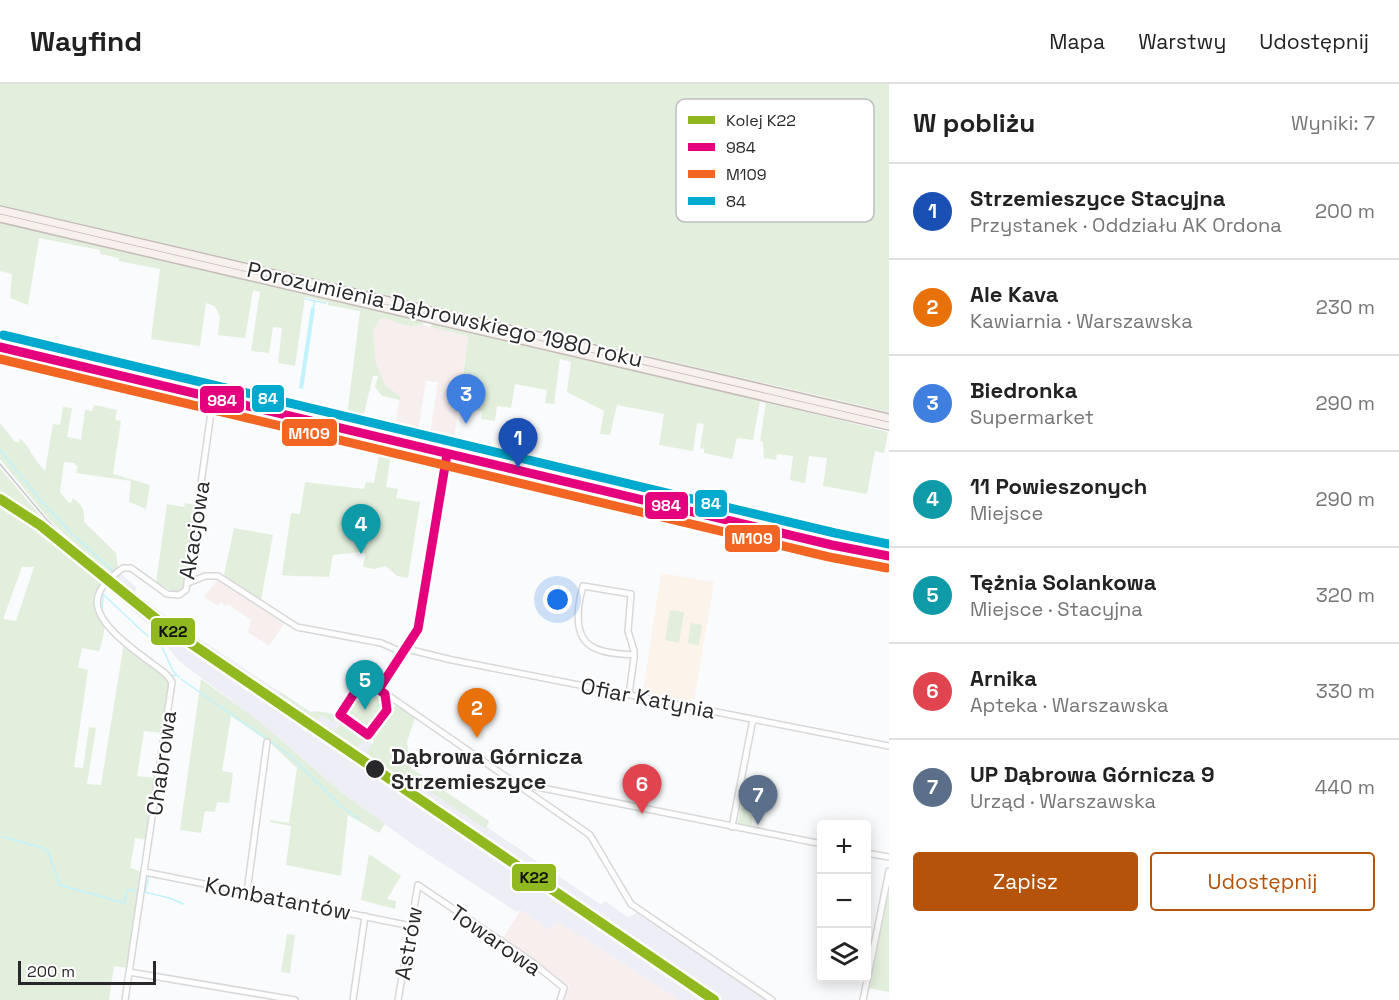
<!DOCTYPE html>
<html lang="pl">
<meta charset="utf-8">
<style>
:root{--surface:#fff;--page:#f6f6f6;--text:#222;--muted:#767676;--line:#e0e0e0;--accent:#b45309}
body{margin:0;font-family:"Space Grotesk",sans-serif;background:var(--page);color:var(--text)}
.controls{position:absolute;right:18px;bottom:18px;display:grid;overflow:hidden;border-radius:6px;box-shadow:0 3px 15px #0003}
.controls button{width:54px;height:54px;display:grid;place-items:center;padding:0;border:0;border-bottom:2px solid var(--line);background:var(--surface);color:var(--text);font:30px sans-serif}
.scale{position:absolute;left:18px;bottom:15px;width:138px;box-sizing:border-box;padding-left:6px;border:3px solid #28282a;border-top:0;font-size:16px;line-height:21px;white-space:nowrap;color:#28282a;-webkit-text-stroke:4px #fff;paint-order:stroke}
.you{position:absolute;left:558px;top:516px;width:21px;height:21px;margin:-15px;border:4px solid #fff;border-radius:50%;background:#1a73e8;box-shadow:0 0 0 9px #1a73e833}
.badge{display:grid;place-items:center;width:39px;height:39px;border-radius:50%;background:var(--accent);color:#fff;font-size:20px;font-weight:700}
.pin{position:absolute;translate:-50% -50px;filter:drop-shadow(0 2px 3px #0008)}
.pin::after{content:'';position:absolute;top:32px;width:21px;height:18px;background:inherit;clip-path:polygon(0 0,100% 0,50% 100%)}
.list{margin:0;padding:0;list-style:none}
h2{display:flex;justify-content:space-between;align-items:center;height:78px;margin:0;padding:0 24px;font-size:26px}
h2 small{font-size:20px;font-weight:400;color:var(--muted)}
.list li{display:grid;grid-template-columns:39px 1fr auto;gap:18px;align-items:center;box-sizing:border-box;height:96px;padding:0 24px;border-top:2px solid var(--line)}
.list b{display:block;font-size:22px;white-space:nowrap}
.list p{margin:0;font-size:20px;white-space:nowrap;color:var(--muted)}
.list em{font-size:20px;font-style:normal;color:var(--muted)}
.actions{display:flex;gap:12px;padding:18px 24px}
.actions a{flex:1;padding:14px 0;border:2px solid var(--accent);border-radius:6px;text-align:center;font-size:21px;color:var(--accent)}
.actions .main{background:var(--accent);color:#fff}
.icon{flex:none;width:33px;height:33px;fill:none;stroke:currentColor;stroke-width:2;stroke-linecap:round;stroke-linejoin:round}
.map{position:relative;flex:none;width:889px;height:916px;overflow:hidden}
header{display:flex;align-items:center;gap:36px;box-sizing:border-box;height:84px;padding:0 30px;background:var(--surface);border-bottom:2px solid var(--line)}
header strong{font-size:28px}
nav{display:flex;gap:33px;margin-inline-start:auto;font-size:21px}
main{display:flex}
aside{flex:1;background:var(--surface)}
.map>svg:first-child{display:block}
.built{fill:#eeeff6}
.industrial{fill:#f7eeee}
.education{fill:#fcf3ea}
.green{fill:#e1efdc;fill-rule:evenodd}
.water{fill:#c1f2fd}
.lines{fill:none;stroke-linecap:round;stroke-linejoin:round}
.stream{stroke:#c1f2fd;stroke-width:1.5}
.minor-casing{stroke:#d8d8d9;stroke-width:8}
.major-casing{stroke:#c5bcb8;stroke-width:10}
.minor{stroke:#fefeff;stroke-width:5}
.major{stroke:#f7f1ee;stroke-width:7}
.rail{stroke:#c8c8c9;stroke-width:1.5}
.bus-1-casing{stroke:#fff;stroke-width:14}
.bus-2-casing{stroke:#fff;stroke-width:14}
.bus-3-casing{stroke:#fff;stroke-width:14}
.bus-1{stroke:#e5007d;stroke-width:9}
.bus-2{stroke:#f26522;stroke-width:9}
.bus-3{stroke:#00a9ce;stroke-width:9}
.rail-1-casing{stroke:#fff;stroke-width:15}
.rail-1{stroke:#90b920;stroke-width:10}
.stop-dot{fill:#28282a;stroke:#fff;stroke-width:2}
.labels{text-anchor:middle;stroke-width:4.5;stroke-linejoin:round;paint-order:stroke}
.street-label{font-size:22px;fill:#28282a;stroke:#fff}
.stop-label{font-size:22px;font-weight:bold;fill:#28282a;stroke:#fff;text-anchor:start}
.key{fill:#fff;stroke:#bebebf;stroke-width:1.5}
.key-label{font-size:16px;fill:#28282a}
.line-badge{stroke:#fff;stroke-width:2}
.badge-label{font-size:16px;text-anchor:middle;font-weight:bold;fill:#fff}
.pale-badge-label{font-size:16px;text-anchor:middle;font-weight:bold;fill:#111}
</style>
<header>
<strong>Wayfind</strong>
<nav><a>Mapa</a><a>Warstwy</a><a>Udostępnij</a></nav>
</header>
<main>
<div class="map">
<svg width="889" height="916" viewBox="0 0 889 916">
<rect width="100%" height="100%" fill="#fafbfc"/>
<path class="built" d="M120,489L136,503L135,508L170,535L310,628L317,627L333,632L487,743L601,821L605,817L628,833L637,829L766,916H680L560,839L550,847L521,826L517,828L412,760L341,708L259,637L179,577L150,542L107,504Z"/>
<g class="industrial">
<path d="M384,234L401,240L411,242L423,241L468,251L452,369L428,363L438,298L426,297L416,360L393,355L400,312L385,301L376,279L373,247L379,236Z"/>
<path d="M219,494L285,538L269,562L248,548L251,536L228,520L226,522L221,518L218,522L204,513Z"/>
<path d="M521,826L550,846L555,839H560L680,916H561L570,901H563L502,855Z"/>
</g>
<path class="education" d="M661,489L714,498L694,616H683L643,608Z"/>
<g class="green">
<path d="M0,0H889V328L0,121Z"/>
<path d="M0,139L423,237V241L411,242L401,240L384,234L379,236L373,247L376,279L385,301L400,312V316L382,312L375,303L378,292H373L361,342L346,340L360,227L328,221V218L305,213L295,282L278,279L282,244L273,243L269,269L251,267L260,208L253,206L245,254L218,251L220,233L215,222L206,219L200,262L151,255L160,185L119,177V174L100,170V166L39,154L28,221L10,214L12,190L0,187Z"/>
<path d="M432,238C584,277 737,310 888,348L884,369L875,367L867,410L823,402L827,374L809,372L805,399L790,396L793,372L777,370L776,376L764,374L763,358L760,357L766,319L760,317L753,356L737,354L732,375L704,369V365L700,364L704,340L697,339L693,367L659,361L664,330L617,321L610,351L600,350L604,327L567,308L571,278L560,275L554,320L545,319L547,306L515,300L511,324L497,322L495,337L481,335L482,327L459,324L468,252L431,243Z"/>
<path d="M94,321L117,326L115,336L121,337L113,390L150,401L146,425L129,418L131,397L76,389L78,382L75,381V379L64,378L60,408L69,419L72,418V414C82,419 85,427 84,438L116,469L118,483L114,489L109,490L51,438L0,375V339L15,358H19L20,354C31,365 33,375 45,387L53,340L60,341L63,323L72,324L67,353L81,356L85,326L92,327Z"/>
<path d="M381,361L392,364L386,403L398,405L396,414L420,418L408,494L397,492L386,482L374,485L363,483L365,470L361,468L333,471L329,493C313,492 298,493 282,491L291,429L300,430L305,398L364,405L366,398L374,399Z"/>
<path d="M0,384L48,441L0,408Z"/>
<path d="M0,419L54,455L99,493L100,501C85,519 102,527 104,542C105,550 101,560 99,567L82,564L78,583L88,586L74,683L83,684L89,643L96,644L87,700L101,701L124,559L169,597L170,603L163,649L144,647L137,692L157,694L147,756L135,754L130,784L142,788L128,884L114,882L109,916H0ZM22,483H34L16,537L3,535Z"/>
<path d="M185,419L197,421L184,505L176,509L156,499L167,420L184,423Z"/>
<path d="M234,444L273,451L260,521L223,496Z"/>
<path d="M670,526L684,528L679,559L665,556Z"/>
<path d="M691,539L702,541L699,561L688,559Z"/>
<path d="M201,595L259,637L341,708L385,740L379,749L348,731L341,792L286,781L291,742L270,738V736L289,739L297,684L269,658L231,632L222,687L233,689L229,719L217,718L215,728L205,727L201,749L180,746Z"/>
<path d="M371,604L381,610C388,623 381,640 367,646L346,633L345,626C352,616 357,605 371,604Z"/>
<path d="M279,607L310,628C319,627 331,628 339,633L338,636L336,634L333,638L322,631L317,638L335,647L344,637L364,650L365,654L357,664L329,645L327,647L321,645L281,617Z"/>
<path d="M395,622H400L415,634L407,658L411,684L489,737L486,745L432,709L396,690L367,669V666L374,658L372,654Z"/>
<path d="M745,701L758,703L751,744L739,741L738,738Z"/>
<path d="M369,770L401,792L387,815L396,817L395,825L361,816Z"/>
<path d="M888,806H889V908L868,904Z"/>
<path d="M287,850L295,851L290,889L281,888Z"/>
</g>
<path class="water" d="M311,224H315L303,305L299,304Z"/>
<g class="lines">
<g class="stream">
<path d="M306,215L315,217L313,224"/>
<path d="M315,217L326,219"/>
<path d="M0,366L41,417L72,450L113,487"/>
<path d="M104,511L142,547L162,563L173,587L179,593"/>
<path d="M102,527L103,510"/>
<path d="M123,554L155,578"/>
<path d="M168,589L173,592L176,591"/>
<path d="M181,595L288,670L342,723L360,736"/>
<path d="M0,752H1"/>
<path d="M4,753L43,764L48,768L60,801L124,819L128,805L138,807"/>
<path d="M145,808L149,792L202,802"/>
<path d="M145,808C158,812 172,813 183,820"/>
</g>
<g class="minor-casing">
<g id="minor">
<path d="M0,263L832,461L889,472"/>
<path d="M447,370L418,545L410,560L379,605L583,746L590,751L631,820L772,916"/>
<path d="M188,499L205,492H218L297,543L381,559L404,569"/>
<path d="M407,565L452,576L889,662"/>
<path d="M629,610L634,574V567L628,547L631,510L583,502C577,523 572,556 597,565C608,570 622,570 634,571"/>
<path d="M522,700L822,760"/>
<path d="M732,743L753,635"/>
<path d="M866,769L889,773"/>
<path d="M145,788L411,842"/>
<path d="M247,808L267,658"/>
<path d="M129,888L295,916"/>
<path d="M125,916L172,598L166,590C147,574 90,541 98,512C101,500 115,490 123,484H131L167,510L179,511L186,506L213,314"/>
<path d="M353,916L365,832"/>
<path d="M398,916L418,801L532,878L564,904L560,916"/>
<path d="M863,916L889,787"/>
</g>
</g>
<g class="major-casing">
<g id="major">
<path d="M0,126L889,334"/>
<path d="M0,134L889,342"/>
</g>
</g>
<use href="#minor" class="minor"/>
<use href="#major" class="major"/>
<g class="rail">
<path d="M0,380L47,436L100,490"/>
<path d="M0,412L43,440"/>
<path d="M95,483L125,508"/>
</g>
<g class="bus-1-casing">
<g id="bus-1">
<path d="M0,263L832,461L889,472"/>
<path d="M369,602L375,603L385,610L387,626L368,651L340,631L355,608Z"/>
<path d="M379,605L418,545L447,370"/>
</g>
</g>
<g class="bus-2-casing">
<path id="bus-2" d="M0,275L829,473L887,484"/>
</g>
<g class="bus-3-casing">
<path id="bus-3" d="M3,251L835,449L889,460"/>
</g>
<use href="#bus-1" class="bus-1"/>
<use href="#bus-2" class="bus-2"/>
<use href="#bus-3" class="bus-3"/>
<g class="rail-1-casing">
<path id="rail-1" d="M0,415L40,441L161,539L714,916"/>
</g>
<use href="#rail-1" class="rail-1"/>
</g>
<circle class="stop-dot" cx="375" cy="685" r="10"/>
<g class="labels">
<g class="street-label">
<text transform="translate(445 230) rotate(13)" y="8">Porozumienia Dąbrowskiego 1980 roku</text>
<text transform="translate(194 446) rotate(-81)" y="8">Akacjowa</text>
<text transform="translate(648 614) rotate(11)" y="8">Ofiar Katynia</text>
<text transform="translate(161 679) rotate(-82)" y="8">Chabrowa</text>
<text transform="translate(278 814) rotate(11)" y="8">Kombatantów</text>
<text transform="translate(496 856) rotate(35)" y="8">Towarowa</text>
<text transform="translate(408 859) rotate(-80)" y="8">Astrów</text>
</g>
<g class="stop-label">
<text x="391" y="680">Dąbrowa Górnicza<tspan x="391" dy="25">Strzemieszyce</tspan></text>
</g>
</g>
<rect x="676" y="15" width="198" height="123" rx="9" class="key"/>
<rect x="688" y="32" width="27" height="8" fill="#90b920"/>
<rect x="688" y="59" width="27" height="8" fill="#e5007d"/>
<rect x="688" y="86" width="27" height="8" fill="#f26522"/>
<rect x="688" y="113" width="27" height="8" fill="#00a9ce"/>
<g class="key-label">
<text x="726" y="42">Kolej K22</text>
<text x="726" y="69">984</text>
<text x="726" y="96">M109</text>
<text x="726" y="123">84</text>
</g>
<g class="line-badge">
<rect x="251" y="300" width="34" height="29" rx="6" fill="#00a9ce"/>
<rect x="199" y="301" width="46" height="29" rx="6" fill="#e5007d"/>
<rect x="281" y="334" width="57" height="29" rx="6" fill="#f26522"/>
<rect x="694" y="405" width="34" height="29" rx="6" fill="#00a9ce"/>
<rect x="644" y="407" width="45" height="29" rx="6" fill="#e5007d"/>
<rect x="724" y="440" width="57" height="29" rx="6" fill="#f26522"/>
<rect x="150" y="533" width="46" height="29" rx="6" fill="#90b920"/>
<rect x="511" y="779" width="46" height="29" rx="6" fill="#90b920"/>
</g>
<g class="badge-label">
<text x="268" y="320">84</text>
<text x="222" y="322">984</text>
<text x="309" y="355">M109</text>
<text x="711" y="425">84</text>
<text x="666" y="427">984</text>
<text x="752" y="460">M109</text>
</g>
<g class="pale-badge-label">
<text x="173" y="553">K22</text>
<text x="534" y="799">K22</text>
</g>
</svg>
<div class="controls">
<button>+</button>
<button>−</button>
<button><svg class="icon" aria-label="layers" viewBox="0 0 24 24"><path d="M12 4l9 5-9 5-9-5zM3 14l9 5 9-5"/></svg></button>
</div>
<div class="scale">200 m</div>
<div class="you"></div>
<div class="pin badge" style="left:518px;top:384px;background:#1a4fb4">1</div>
<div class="pin badge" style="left:477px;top:654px;background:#e8710a">2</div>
<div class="pin badge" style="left:466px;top:340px;background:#3f7fe0">3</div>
<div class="pin badge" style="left:361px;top:470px;background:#0f9aa8">4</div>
<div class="pin badge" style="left:365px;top:626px;background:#0f9aa8">5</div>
<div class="pin badge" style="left:642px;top:730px;background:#e0444e">6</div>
<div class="pin badge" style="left:758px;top:741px;background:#5c6f8a">7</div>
</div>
<aside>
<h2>W pobliżu<small>Wyniki: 7</small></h2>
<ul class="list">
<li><span class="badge" style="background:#1a4fb4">1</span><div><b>Strzemieszyce Stacyjna</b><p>Przystanek · Oddziału AK Ordona</p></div><em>200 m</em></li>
<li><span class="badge" style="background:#e8710a">2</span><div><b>Ale Kava</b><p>Kawiarnia · Warszawska</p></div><em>230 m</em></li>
<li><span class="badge" style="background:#3f7fe0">3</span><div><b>Biedronka</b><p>Supermarket</p></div><em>290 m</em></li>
<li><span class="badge" style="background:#0f9aa8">4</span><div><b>11 Powieszonych</b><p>Miejsce</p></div><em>290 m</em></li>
<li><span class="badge" style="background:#0f9aa8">5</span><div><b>Tężnia Solankowa</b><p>Miejsce · Stacyjna</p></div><em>320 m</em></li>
<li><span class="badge" style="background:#e0444e">6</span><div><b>Arnika</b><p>Apteka · Warszawska</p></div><em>330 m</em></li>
<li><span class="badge" style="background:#5c6f8a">7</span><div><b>UP Dąbrowa Górnicza 9</b><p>Urząd · Warszawska</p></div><em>440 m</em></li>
</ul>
<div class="actions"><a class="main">Zapisz</a><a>Udostępnij</a></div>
</aside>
</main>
